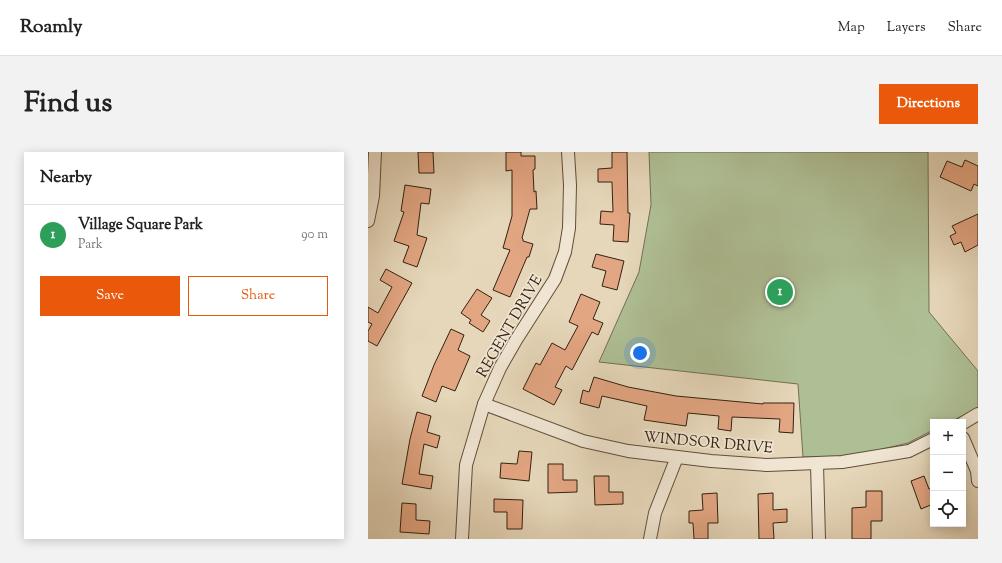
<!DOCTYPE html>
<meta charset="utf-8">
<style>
:root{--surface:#fff;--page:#f2f2f2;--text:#222;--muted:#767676;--line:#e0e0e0;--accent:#ea580c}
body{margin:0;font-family:"Sorts Mill Goudy",serif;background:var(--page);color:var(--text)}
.controls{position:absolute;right:12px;bottom:12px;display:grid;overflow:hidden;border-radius:0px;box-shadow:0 2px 10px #0003}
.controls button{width:36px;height:36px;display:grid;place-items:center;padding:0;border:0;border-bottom:1px solid var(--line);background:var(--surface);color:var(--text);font:20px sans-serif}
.you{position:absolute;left:272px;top:201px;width:14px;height:14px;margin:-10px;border:3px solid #fff;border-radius:50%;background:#1a73e8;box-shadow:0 0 0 6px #1a73e833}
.badge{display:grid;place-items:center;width:26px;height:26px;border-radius:50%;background:var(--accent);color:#fff;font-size:13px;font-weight:700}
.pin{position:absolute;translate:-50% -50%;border:2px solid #fff;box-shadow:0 1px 4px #0006}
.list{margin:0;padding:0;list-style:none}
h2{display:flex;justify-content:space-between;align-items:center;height:52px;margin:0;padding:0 16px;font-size:17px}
h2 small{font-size:13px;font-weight:400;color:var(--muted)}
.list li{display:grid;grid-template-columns:26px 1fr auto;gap:12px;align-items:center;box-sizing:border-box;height:60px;padding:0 16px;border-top:1px solid var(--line)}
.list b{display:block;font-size:15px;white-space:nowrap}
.list p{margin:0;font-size:13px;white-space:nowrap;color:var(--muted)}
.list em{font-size:13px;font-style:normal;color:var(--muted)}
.actions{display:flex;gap:8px;padding:12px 16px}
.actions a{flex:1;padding:9px 0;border:1px solid var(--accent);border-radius:0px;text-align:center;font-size:14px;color:var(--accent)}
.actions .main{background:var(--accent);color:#fff}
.icon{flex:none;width:22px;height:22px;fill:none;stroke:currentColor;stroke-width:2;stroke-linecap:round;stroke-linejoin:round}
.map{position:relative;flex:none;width:610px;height:387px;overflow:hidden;border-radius:0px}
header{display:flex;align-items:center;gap:24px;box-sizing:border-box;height:56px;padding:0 20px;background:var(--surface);border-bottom:1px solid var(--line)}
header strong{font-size:19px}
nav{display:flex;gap:22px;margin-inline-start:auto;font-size:14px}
.intro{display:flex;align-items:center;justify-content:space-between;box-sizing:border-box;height:96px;padding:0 24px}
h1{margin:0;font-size:28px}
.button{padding:10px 18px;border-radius:0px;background:var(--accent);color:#fff;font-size:14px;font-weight:700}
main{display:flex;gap:24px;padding:0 24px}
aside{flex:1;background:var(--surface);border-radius:0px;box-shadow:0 2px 10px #0003}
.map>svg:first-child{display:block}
.green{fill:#afbf95;stroke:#717053}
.building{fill:#e3a682;stroke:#332111}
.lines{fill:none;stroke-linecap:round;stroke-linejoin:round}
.minor-casing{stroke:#604e3b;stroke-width:14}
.minor{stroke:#efe5d2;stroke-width:12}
.labels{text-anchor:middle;stroke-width:3.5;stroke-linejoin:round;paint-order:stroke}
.street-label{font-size:15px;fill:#332111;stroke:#efe5d2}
</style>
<header>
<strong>Roamly</strong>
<nav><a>Map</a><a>Layers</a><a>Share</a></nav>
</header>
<div class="intro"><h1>Find us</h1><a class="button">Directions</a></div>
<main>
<aside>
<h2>Nearby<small></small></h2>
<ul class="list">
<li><span class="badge" style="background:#2e9e5b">1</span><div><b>Village Square Park</b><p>Park</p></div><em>90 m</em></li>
</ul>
<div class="actions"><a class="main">Save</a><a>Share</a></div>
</aside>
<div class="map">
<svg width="610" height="387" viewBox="0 0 610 387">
<rect width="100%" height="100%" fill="#e6d7ba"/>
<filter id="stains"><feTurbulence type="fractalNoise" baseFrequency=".005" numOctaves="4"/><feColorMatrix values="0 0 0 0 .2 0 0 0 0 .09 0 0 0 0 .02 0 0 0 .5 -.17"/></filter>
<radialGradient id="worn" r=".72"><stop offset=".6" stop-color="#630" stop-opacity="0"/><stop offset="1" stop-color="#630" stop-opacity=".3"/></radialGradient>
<path class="green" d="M281,0H560L561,160L610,219V256L582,270H565V278L540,291L493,302L465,305H435L430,232L231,210L271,120L283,53Z"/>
<g class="building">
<path d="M50,0H65L66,21H51Z"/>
<path d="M138,0H153V4H167V17L165,18L166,40L168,39L169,57H162L154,86L155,87V89L165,92L161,105H159L142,145L125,138L142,98L135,96L144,64V18L138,19Z"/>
<path d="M244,0H259L260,61H262L260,90L245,89L246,73L232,72L233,59L245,60L244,30H230V17L244,16Z"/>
<path d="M597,8L610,14V34L606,32L603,39L572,25L579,9L594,15Z"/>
<path d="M37,33L63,37L61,52L53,51L49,83L59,86L49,115L35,110L41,94L26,89L36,60L33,59Z"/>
<path d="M610,62V93L597,100L593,90L586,93L582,84L588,81L584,74Z"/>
<path d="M228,102L256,109L249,138L234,134L238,119L224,115Z"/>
<path d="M18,117L44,131L9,194L0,189V179L4,172L0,170V155L10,161L24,135L12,128Z"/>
<path d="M109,137L124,146L113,163L122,169L115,180L101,171L103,168L93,161Z"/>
<path d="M213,142L232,150L225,167L235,171L230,183L224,180L204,218L198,214L187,235L194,238L186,253L155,237L168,211L172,213L184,191L197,198L210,174L201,170Z"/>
<path d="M83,177L96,183L90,198L102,204L87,239L74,234L68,250L54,244L66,213Z"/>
<path d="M226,225L260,235L308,244L395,252V251H426L425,281L411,280L412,267L364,265L363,279L350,277L351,264L320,261L318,274L276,268L279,254L234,244L231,256L212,251L215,238L221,240Z"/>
<path d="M49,260L63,264L59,280L72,284L69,296L56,292L51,322L65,324L63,337L34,332L42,287Z"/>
<path d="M151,299L164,300L161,329L132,326L133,311L149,312Z"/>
<path d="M180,312H195V328H209V340L180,341Z"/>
<path d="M226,324H241V340H255V352L227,353Z"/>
<path d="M556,324L561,337L565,336V352L553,357L543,329Z"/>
<path d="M498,339H514V369H503V387H484V356L498,355Z"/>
<path d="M349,341L350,371H340V387H326L325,371H321V359L335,358L334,342Z"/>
<path d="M405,341V358L419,357V370L405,371L406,387H391L390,342Z"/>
<path d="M126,347L155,348L154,377H139V360H126Z"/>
<path d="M34,351L48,352V368L62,369L61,382L32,380Z"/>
</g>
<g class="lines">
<g class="minor-casing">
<g id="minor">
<path d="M0,69L5,44L7,0"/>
<path d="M116,252L215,289L260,299L343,309L399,313L474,310L541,299L565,287"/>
<path d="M595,271L610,262"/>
<path d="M595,286L609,319L610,329"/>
<path d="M449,312L451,387"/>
<path d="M94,387L98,313L116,252L132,216L148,188L187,127L197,100L201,76L202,33L200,0"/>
<path d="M282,387L287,361L309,305"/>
</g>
</g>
<use href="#minor" class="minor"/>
</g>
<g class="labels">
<g class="street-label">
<text transform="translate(141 174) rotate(-60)" y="5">REGENT DRIVE</text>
<text transform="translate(340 290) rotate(5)" y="5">WINDSOR DRIVE</text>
</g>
</g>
<rect width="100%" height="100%" filter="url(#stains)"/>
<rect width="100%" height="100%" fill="url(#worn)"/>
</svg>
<div class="controls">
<button>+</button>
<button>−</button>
<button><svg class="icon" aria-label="locate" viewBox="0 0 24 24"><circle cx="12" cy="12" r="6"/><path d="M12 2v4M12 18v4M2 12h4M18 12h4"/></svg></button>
</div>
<div class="you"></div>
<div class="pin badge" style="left:412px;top:140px;background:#2e9e5b">1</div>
</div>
</main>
